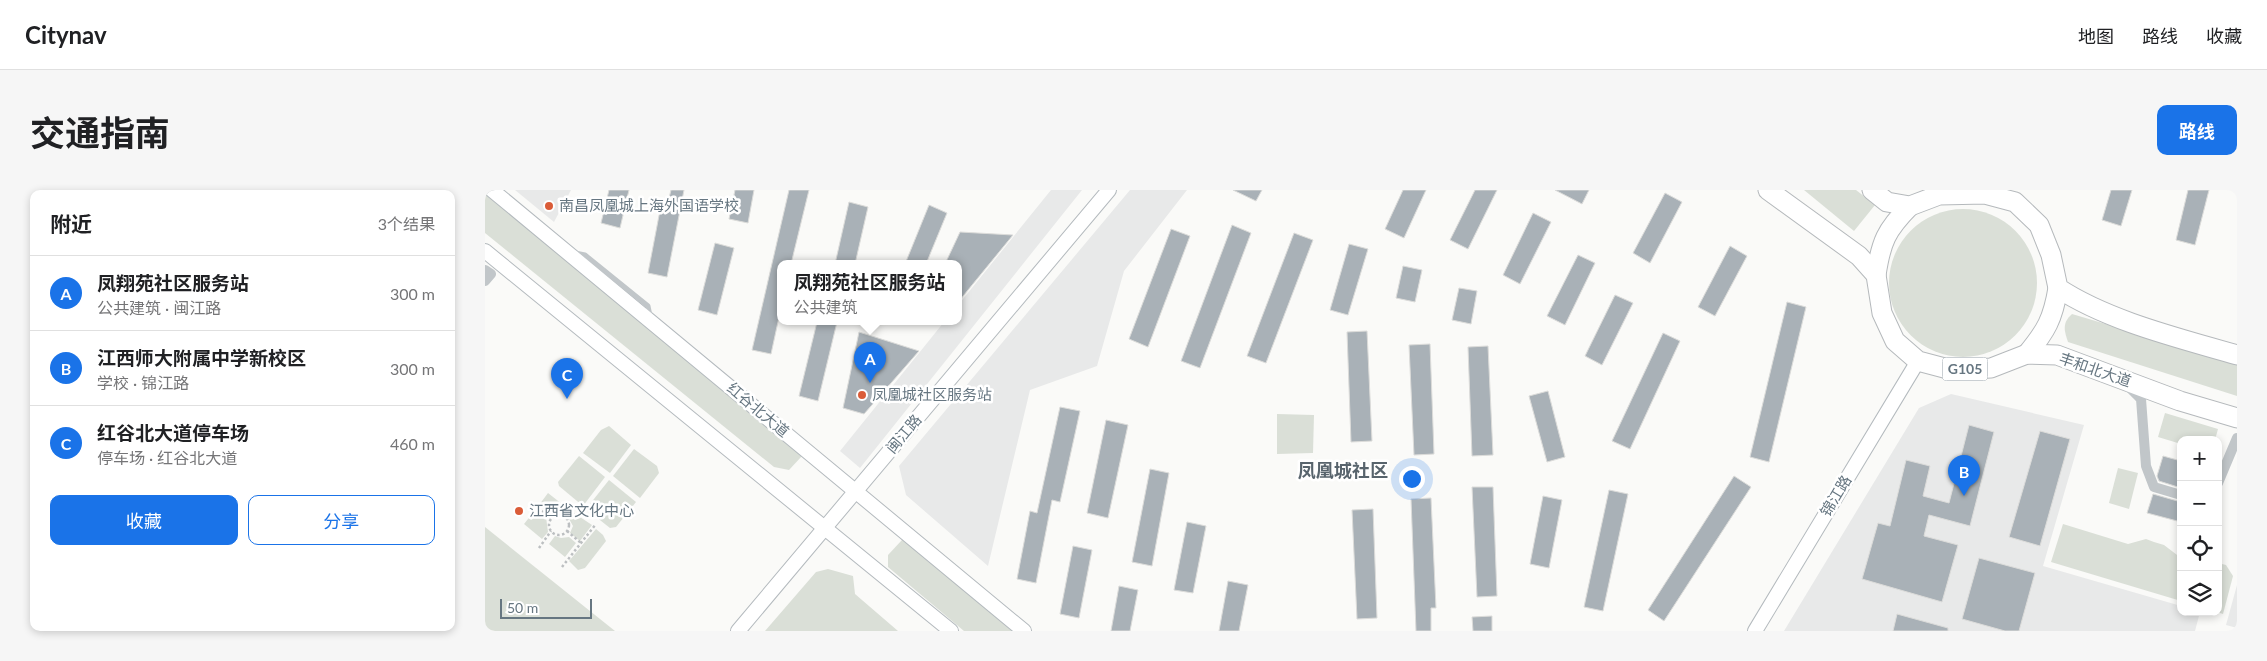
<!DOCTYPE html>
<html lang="zh">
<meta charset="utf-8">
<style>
:root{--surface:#fff;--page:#f6f6f6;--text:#202124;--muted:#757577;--line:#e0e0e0;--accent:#1a73e8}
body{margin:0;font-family:Lato,"Noto Sans SC",sans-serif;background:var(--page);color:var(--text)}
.controls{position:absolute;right:15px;bottom:15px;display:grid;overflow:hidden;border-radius:10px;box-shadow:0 2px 8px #0003}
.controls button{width:45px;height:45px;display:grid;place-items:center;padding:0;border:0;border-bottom:1px solid var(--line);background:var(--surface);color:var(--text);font:25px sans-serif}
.scale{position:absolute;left:15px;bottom:12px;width:92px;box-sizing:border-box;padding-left:5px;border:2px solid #667681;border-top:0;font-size:14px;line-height:18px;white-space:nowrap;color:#667681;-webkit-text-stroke:4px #fff;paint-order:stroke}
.you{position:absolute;left:926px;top:288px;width:18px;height:18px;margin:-12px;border:4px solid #fff;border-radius:50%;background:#1a73e8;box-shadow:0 0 0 8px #1a73e833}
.badge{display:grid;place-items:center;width:32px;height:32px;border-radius:50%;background:var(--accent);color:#fff;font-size:16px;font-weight:700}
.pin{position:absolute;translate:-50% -41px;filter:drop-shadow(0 1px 2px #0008)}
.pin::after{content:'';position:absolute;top:26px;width:18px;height:15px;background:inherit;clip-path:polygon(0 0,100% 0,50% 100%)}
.popup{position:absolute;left:292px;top:70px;width:185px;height:65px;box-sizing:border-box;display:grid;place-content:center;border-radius:10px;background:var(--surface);filter:drop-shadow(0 1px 4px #0005);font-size:16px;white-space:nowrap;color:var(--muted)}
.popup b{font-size:19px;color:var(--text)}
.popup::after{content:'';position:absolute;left:50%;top:100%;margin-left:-10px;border:10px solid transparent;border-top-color:var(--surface)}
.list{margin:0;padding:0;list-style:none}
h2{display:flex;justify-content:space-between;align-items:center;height:65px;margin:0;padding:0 20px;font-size:21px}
h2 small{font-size:16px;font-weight:400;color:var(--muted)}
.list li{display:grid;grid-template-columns:32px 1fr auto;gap:15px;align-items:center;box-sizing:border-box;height:75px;padding:0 20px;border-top:1px solid var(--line)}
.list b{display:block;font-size:19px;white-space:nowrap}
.list p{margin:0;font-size:16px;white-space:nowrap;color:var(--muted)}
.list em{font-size:16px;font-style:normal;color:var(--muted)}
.actions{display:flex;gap:10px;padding:15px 20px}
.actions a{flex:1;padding:11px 0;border:1px solid var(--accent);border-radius:10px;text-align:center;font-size:18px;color:var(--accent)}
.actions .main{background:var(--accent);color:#fff}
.icon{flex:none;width:28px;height:28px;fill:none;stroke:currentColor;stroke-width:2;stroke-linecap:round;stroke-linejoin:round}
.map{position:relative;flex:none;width:1752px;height:441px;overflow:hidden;border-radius:10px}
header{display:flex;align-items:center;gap:30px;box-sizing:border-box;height:70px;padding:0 25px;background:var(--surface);border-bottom:1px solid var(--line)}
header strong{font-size:24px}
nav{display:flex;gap:28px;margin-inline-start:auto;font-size:18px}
.intro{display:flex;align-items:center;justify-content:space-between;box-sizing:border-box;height:120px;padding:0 30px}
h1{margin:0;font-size:35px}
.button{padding:12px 22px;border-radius:10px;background:var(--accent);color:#fff;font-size:18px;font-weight:700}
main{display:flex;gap:30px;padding:0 30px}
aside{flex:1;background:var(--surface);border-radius:10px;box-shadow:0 2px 8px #0003}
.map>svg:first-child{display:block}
.built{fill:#e8e9e9}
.green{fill:#dadfd7}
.building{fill:#a9b1b7;stroke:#dcdcda}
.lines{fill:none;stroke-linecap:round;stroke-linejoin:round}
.secondary-casing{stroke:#b4babe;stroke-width:16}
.highway-casing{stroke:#b5b9bc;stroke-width:21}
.path{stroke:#bcbfc1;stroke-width:2.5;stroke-dasharray:2.5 2.5;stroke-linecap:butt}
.lane{stroke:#c1c6c9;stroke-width:5}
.street{stroke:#c1c6c9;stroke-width:10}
.secondary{stroke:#fff;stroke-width:14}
.highway{stroke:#fff;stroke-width:19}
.poi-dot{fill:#da5c38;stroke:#fff;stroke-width:2}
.labels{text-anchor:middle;stroke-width:5;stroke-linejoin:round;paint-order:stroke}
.shield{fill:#fff;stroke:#949fa7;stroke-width:1}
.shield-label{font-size:14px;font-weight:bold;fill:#667681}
.poi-label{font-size:15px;fill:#667681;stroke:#fff;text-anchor:start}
.street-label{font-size:15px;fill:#667681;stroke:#fff}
.quarter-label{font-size:18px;font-weight:bold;fill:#58646d;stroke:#fff}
</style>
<header>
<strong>Citynav</strong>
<nav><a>地图</a><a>路线</a><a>收藏</a></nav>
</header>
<div class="intro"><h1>交通指南</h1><a class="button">路线</a></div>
<main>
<aside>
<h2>附近<small>3个结果</small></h2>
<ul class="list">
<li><span class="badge">A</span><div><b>凤翔苑社区服务站</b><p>公共建筑 · 闽江路</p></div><em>300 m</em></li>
<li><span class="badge">B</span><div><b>江西师大附属中学新校区</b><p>学校 · 锦江路</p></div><em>300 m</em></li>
<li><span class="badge">C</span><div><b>红谷北大道停车场</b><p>停车场 · 红谷北大道</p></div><em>460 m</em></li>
</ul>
<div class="actions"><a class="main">收藏</a><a>分享</a></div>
</aside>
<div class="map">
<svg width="1752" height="441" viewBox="0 0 1752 441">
<rect width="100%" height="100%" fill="#fafaf8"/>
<g class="built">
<path d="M30,0H86L69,32Z"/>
<path d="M566,0H597L375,278L355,261L459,132H474V114Z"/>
<path d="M645,0H702L639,81L612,176L545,200L503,376L421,305L414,276Z"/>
<path d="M1466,204L1599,235L1558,376L1696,416V422H1715L1710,441H1299L1434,218Z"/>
<path d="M1752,395V438L1741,435Z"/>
</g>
<g class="green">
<path d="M1319,0H1371L1390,15L1369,41Z"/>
<path d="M0,2L314,260L317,266L304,280L289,277L0,43Z"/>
<circle cx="1478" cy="93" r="74"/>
<path d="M1587,124L1752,173V206L1583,152C1579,140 1577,133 1587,124Z"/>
<path d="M1680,223L1733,239L1730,250H1696V254L1673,247Z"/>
<path d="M792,224L829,225L828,263L792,264Z"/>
<path d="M124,236L146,255L125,283L98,263L116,240Z"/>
<path d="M149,259L172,276L174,283L155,308L128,286Z"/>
<path d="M94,266L120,287L98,316L74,296L73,292Z"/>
<path d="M1633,278L1653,283L1644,319L1624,313Z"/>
<path d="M124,290L151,312L131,337L125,338L101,319Z"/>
<path d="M63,303L82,318L79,323L74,321L65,324L54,315Z"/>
<path d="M51,319L61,327L63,342L57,349L39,334Z"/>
<path d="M89,323L107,335L95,351L85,343L88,336L83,327Z"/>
<path d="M1578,334L1643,354L1661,349L1669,352L1679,355L1696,368V411L1566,372Z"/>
<path d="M0,337L130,441H0Z"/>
<path d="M111,339L118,345L121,351L100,378L93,380L84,371Z"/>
<path d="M70,346L76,348L84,347L91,353L80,367L64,354Z"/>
<path d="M417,350H421L527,441H479L403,377V365Z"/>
<path d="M1733,373L1741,375L1748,386L1738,424L1732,422Z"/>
<path d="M343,379L368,386L370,404L413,441H280L331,382Z"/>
</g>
<g class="building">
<path d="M124,0H144L135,38L116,33Z"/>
<path d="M186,0H199L182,87L163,83L176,15L182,16Z"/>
<path d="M250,0H269L263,33L244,29Z"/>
<path d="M304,0H324L306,74H296V118L286,164L267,160Z"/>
<path d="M748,0H777L771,11Z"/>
<path d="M918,0H941L919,48L900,39Z"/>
<path d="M990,0H1012L983,59L965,50Z"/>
<path d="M1070,0H1104L1097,14Z"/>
<path d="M1626,0H1647L1636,36L1617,30Z"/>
<path d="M1703,0H1724L1710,55L1691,50Z"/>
<path d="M1180,3L1197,12L1165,73L1148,63Z"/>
<path d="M364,12L383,17L370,74H350Z"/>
<path d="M444,15L462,23L441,74H420Z"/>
<path d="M1048,23L1066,32L1035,94L1018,85Z"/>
<path d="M747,35L766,43L715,178L696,171Z"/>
<path d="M686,39L705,46L663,157L644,149Z"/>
<path d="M475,42L528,45L474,111V74H460Z"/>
<path d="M809,43L828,50L781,173L762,166Z"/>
<path d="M230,53L249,58L232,125L213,120Z"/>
<path d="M864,54L883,59L863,125L845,120Z"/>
<path d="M1245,56L1262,66L1230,126L1213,117Z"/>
<path d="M1093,65L1110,73L1080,135L1062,126Z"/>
<path d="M918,76L937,80L930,112L911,108Z"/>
<path d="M974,98L992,101L986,134L967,130Z"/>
<path d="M1130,105L1148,113L1117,175L1100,166Z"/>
<path d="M1302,112L1321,117L1284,272L1265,267Z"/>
<path d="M332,132H352L333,211L314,206Z"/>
<path d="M882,141L887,251L866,252L862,142Z"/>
<path d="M374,142L434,161L379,224L358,218Z"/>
<path d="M1178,143L1195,151L1145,259L1127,251Z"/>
<path d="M945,154L949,264L929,265L924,155Z"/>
<path d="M1003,156L1008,265L987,266L983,157Z"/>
<path d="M1063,201L1080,267L1062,272L1044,206Z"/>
<path d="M575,217L595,221L575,312L567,310L551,393L532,389L545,321L552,323Z"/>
<path d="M621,230L643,235L623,328L602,323Z"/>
<path d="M1484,235L1509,242L1485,336L1444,325L1439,346L1473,355L1457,412L1377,389L1393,333L1405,336L1421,270L1445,276L1438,306L1464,313Z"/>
<path d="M1555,241L1585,249L1555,356L1524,347Z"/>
<path d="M1678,266L1696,271V298L1674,291L1672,286Z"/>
<path d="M665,279L684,283L667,376L647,372Z"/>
<path d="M1249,286L1266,297L1179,431L1163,420Z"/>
<path d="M987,297H1008L1012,406L992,407Z"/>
<path d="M1124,300L1143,304L1118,421L1099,417Z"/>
<path d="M1668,304L1696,312V332L1662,323Z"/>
<path d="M1058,306L1077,310L1064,378L1045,374Z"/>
<path d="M946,308L951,418H946V441H931L926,309Z"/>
<path d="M888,319L892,428L872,429L867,320Z"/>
<path d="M702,332L721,336L708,403L689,400Z"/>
<path d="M588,356L607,360L594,428L575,424Z"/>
<path d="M1494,368L1550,383L1534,441H1520L1477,429Z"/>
<path d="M743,391L763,395L754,441H734Z"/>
<path d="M634,396L653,400L645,441H626Z"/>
<path d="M1412,424L1463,438V441H1408Z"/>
<path d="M1007,426V441H988L987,427Z"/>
</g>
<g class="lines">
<g class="secondary-casing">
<g id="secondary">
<path d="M7,0L539,441"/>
<path d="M0,61L466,441"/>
<path d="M253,441L624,0"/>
<path d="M1270,441L1433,171"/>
</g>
</g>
<g class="highway-casing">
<g id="highway">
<path d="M1283,0L1374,66L1391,85L1397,123L1410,151L1433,171L1467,180L1506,178L1542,164L1572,165L1695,211L1752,228"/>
<path d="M1387,0L1402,12L1425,16L1454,5L1500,4L1530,12L1554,35L1566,65L1573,98C1623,131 1694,148 1752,165"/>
<path d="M1391,85C1396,52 1401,40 1425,16"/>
<path d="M1542,164C1561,141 1568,129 1573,98"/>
</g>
</g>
<g class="path">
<path d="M49,315L66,328"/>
<circle cx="74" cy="335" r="10"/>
<path d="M80,327L88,317"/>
<path d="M82,341L96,353"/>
<path d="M54,358L66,341"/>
<path d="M77,377L111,334"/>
</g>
<path class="lane" d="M90,63L100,65L163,116L165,126"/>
<g class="street">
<path d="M0,80L6,84L0,91"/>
<path d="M1643,196L1656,209L1661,276L1669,297L1696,305"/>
<path d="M1733,293L1752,248"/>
</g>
<use href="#secondary" class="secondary"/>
<use href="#highway" class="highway"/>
</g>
<g class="poi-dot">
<circle cx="64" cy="16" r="5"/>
<circle cx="377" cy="205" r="5"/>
<circle cx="34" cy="321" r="5"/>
</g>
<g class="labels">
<rect class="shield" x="1457.5" y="167.5" width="45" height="23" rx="4"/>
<g class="shield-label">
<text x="1480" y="184">G105</text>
</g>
<g class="poi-label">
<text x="74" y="21">南昌凤凰城上海外国语学校</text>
<text x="387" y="210">凤凰城社区服务站</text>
<text x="44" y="326">江西省文化中心</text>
</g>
<g class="street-label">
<text transform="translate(1610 180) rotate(19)" y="5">丰和北大道</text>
<text transform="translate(273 220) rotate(40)" y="5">红谷北大道</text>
<text transform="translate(419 244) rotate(-50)" y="5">闽江路</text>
<text transform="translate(1351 306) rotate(-59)" y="5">锦江路</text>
</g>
<g class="quarter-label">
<text x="858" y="287">凤凰城社区</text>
</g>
</g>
</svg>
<div class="controls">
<button>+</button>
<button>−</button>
<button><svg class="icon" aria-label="locate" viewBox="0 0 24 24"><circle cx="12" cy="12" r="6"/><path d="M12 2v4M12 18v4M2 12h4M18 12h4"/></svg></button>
<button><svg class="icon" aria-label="layers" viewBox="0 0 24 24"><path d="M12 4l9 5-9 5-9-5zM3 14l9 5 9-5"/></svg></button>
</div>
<div class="scale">50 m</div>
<div class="you"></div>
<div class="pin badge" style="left:385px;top:193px">A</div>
<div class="popup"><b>凤翔苑社区服务站</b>公共建筑</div>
<div class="pin badge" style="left:1479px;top:306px">B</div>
<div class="pin badge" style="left:82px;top:209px">C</div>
</div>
</main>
